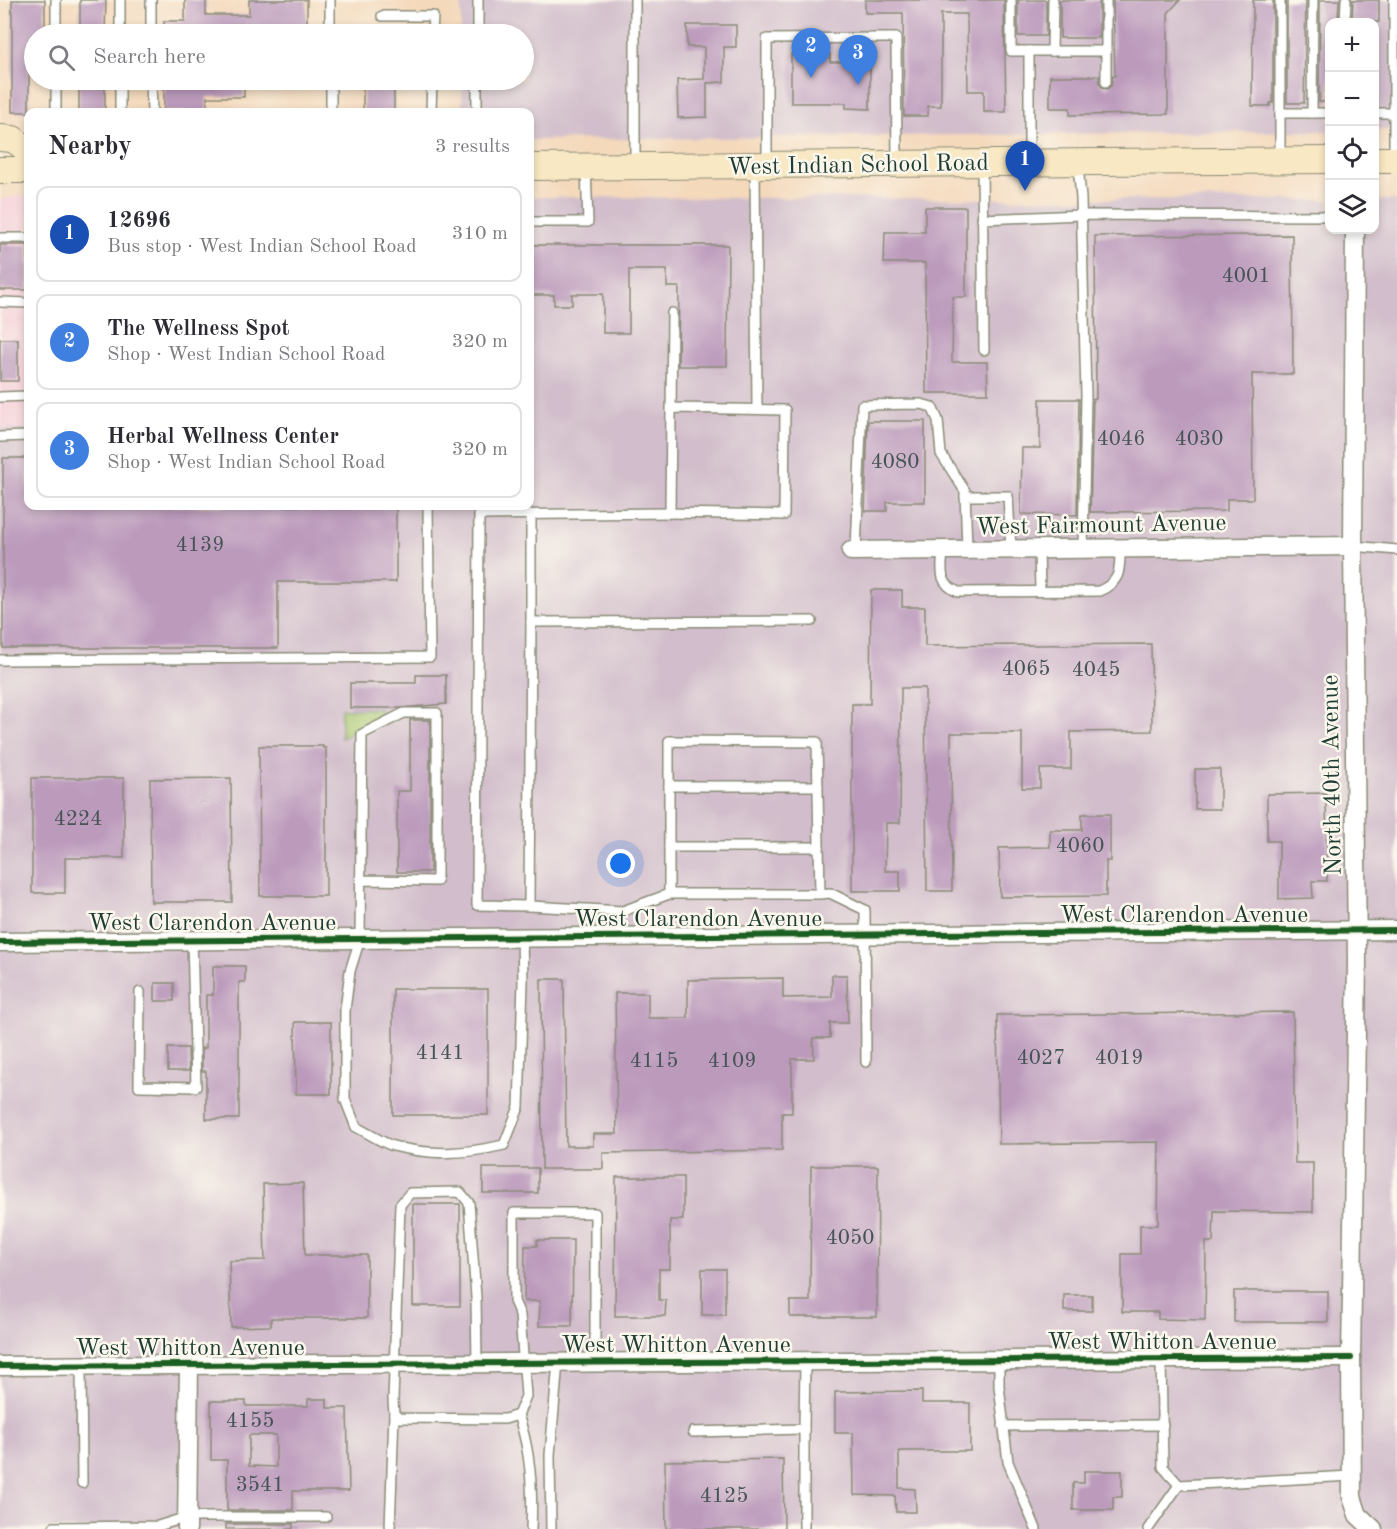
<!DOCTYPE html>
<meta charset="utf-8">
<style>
:root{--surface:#fff;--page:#f2f2f3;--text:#2b2b33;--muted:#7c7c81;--line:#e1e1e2;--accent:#db2777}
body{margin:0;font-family:"Old Standard TT",serif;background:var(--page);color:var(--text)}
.controls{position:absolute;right:18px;top:18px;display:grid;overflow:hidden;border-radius:12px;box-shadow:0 3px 9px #0003}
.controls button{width:54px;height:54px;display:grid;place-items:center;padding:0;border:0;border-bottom:2px solid var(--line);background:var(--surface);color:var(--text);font:30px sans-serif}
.you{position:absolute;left:621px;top:864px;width:21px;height:21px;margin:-15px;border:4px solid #fff;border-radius:50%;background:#1a73e8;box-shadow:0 0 0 9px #1a73e833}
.badge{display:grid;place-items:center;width:39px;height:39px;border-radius:50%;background:var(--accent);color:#fff;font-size:20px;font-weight:700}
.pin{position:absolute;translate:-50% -50px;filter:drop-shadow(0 2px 3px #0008)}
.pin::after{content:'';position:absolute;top:32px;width:21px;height:18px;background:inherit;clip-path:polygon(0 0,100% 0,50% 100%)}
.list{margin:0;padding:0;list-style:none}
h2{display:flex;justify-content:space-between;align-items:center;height:78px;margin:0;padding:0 24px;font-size:26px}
h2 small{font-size:20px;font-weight:400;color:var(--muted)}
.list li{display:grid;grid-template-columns:39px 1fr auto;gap:18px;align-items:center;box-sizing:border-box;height:96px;margin:0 12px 12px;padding:0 12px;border:2px solid var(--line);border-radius:12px}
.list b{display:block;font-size:22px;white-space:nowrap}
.list p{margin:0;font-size:20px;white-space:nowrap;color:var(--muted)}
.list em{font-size:20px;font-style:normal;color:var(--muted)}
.icon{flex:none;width:33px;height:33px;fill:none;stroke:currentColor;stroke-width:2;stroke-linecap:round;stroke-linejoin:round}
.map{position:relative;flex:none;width:1397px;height:1529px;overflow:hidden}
.search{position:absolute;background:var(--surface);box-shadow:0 3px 9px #0003;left:24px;top:24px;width:510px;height:66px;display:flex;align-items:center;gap:15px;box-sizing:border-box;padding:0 21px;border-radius:33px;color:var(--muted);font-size:22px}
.panel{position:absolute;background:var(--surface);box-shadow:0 3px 9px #0003;left:24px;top:108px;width:510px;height:402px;border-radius:12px}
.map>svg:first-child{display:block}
.built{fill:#f5cfd9}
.industrial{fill:#d1bdcb}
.green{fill:#a8c870;stroke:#648252;stroke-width:1.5}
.building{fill:#bb9abc;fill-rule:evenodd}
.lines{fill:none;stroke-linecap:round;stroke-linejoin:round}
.service-casing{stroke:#8a8b78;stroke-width:12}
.minor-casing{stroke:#8a8b78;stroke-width:21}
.secondary-casing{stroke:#8a8b78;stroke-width:28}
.service{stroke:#fff;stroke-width:9}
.minor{stroke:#fff;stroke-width:18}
.secondary{stroke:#f8e8c3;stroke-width:26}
.cycleway-casing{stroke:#fbf7ec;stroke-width:10}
.cycleway{stroke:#1b5e20;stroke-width:6}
.labels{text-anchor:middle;stroke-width:5;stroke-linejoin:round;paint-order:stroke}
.number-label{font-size:21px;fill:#465456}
.street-label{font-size:24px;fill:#1f3d34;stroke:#fbf7ec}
</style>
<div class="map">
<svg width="1397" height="1529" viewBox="0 0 1397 1529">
<rect width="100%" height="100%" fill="#fbf7ec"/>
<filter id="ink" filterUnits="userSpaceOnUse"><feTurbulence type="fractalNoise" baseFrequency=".0167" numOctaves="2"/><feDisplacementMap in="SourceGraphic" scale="12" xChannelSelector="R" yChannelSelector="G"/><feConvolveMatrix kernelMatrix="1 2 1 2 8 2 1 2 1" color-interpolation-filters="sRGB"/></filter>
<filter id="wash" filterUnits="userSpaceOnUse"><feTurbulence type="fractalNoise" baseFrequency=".008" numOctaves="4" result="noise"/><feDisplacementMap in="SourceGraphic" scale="24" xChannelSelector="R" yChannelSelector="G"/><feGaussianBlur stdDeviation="1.35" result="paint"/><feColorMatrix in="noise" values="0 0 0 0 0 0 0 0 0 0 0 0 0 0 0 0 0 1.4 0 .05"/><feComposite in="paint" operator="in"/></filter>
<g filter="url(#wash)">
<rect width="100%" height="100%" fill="#f4d9bb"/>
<path class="built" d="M15,196H28V429H0V200Z"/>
<g class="industrial">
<path d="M461,0H1397V130H1375L1374,22H1330L1329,131L530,140V112H462V80H524V34H461Z"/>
<path d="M530,197L1329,200L1330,230H1374L1375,200H1397V1529H0V429H28V506H530Z"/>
</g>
<path class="green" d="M341,709H380L381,717L341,738Z"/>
<g id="blocks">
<g class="building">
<path d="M12,0H45V34H34V63H29V112H12Z"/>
<path d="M80,0H106L105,34H80Z"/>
<path d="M185,0H206V15H249V0H307V34H164V21H185Z"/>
<path d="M865,0H1004L1006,112H984V91H968L967,14H941V106H928V116H904L903,13H865Z"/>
<rect x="1018" y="0" width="28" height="36"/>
<rect x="1060" y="0" width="39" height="38"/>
<path d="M1113,0H1180L1168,13V114L1070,115V108H1050V76H1099V83L1102,87L1107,89L1111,86L1113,76H1115Z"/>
<path d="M1253,0H1273V103H1270V106H1252Z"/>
<path d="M1287,0H1306L1304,103H1287Z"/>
<path d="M1320,0H1339L1338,22H1329V102H1319Z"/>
<path d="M1353,0H1379V22H1352Z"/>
<path d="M687,25H736V47H724V82L707,83V117L678,118L677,80L704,79V47H687Z"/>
<path d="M791,54H830V62H870V109L846,108V103H791Z"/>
<rect x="79" y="80" width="26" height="32"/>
<path d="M164,80H244V97H207V112H164Z"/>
<rect x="363" y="80" width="31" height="32"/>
<path d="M925,207H966V297H953L952,362H987L988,393H926L925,263H884L885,232H925Z"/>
<path d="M1292,235L1293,374H1252L1253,499H1227V511L1090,512L1093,399H1096L1095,236Z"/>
<rect x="0" y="245" width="28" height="45"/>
<path d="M530,245H728L727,366H678L679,287H667V270H629V333H603V294H572V305H554V295H530Z"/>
<rect x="0" y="339" width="18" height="42"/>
<path d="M1040,399H1079L1077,515L1021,514L1022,448H1040Z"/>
<path d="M868,421H925V502H887V511H865Z"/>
<path d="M3,458H28V506H396V582H278V648H3Z"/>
<path d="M871,590H902V607H925V646L1151,644L1152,731L1071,732V769H1040V788H1022V733H951L952,891H927L925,688H901L900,823H886L885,871H900V891H852V704H870Z"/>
<path d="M416,675H446V704L399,708H350V683H416Z"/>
<path d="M410,720H430V872H397V791H410Z"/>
<path d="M259,746H323V748H326V896H260Z"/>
<rect x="1195" y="769" width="25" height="40"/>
<path d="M32,778H124V858H65V893H32Z"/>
<path d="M231,778L232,902H151L150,779Z"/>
<path d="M1326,793L1327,881H1312L1313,898L1279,899V841H1267V794Z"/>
<path d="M1082,814H1110V861H1106V896L1000,897L999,848L1050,847V830H1082Z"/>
<path d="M213,966H245V982H239V1119H206V1071H202V1048H206V995H213Z"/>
<path d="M832,975H847L848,1023H830V1038H813L814,1059H792V1113H782V1150L603,1153V1169H542L541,979H564L566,1146H593V1134H617L615,993H648V1018H688V980L783,978V998L832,997Z"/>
<rect x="155" y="983" width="19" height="18"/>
<rect x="393" y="989" width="95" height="126"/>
<path d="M1293,1012L1295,1163H1313V1212L1214,1211L1213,1242H1206L1205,1320L1158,1319V1312H1122V1254H1140V1225H1158L1159,1142L999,1144L997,1015Z"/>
<path d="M295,1022H331V1094H296Z"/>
<path d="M168,1048H188L189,1071H168Z"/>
<path d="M811,1166H878L877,1317H790V1301H810Z"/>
<rect x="483" y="1168" width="55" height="25"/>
<path d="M616,1177H683V1220H670V1269H659V1300H666L665,1316H615Z"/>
<path d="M303,1183L305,1255H367V1318H271V1326L231,1327L229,1261L265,1260L263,1184Z"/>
<rect x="413" y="1204" width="47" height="102"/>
<path d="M537,1240H573L572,1326H539L540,1301H524L525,1246H537Z"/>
<rect x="702" y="1269" width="23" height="46"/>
<rect x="1234" y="1291" width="94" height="31"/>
<rect x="1064" y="1295" width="28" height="16"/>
<path d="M922,1391V1403H970V1451H899V1488L915,1489L916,1512H896L895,1496L854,1495L853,1433H835V1392Z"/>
<path d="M308,1399H327V1408H347L349,1491H293V1510H227V1460H211V1401H246V1406H308ZM249,1435H276V1467L249,1466Z"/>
<path d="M783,1459L784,1529H666L665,1461Z"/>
<path d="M1084,1471H1122V1497H1113V1510H1073V1483H1084Z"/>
<rect x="226" y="1524" width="67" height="5"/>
</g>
</g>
</g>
<g filter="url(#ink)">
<use href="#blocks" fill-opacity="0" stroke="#8a8b78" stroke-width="1.5"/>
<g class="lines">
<g class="service-casing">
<g id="service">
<path d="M120,0V34"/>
<path d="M151,0V34"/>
<path d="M330,0V34"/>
<path d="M1011,0V51H1106"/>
<path d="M1280,0V160"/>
<path d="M382,16H433L432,34"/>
<path d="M1345,22L1346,0"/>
<path d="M56,34V0"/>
<path d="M478,34V0"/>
<path d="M1029,51V160"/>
<path d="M1052,51L1053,0"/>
<path d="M120,80V112"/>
<path d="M151,80L152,112"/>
<path d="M331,80V112"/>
<path d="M1106,82V0"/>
<path d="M56,112V80"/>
<path d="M431,112L432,80"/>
<path d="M477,112V80"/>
<path d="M1280,113H1330"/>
<path d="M1312,113L1313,0"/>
<path d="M1374,113H1394"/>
<path d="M1394,157V0"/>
<path d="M767,162V39L880,38H896L897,162"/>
<path d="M635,164V0"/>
<path d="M1078,165L1081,198L1086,395L1083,548"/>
<path d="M982,166L984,350"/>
<path d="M755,168L757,409"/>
<path d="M982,219L1081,215L1330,216"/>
<path d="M530,222H588L586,169"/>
<path d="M0,238H28"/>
<path d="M0,302L28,303"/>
<path d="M0,397L28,396"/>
<path d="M672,408L785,410L784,515L670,513L672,313"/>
<path d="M0,437L28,436"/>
<path d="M965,496H1008L1011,549"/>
<path d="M670,513L479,515L477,905L529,906L531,622L812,621"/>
<path d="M531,515V622"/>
<path d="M1353,546L1397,550"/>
<path d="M943,549C942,570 937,582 958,592L1099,591C1121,582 1120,570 1120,548"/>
<path d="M1039,549L1040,591"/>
<path d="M856,550L862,405L921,404L932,407L938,420L941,454L965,491L967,549"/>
<path d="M0,660L430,657L428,506"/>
<path d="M669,786H818"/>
<path d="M669,847H819"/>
<path d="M361,880L437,881V713H404L362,734L360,939L350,971L345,1010V1099L356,1127C368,1133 381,1142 393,1146C432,1156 465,1154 504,1145L519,1107L523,982L522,938"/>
<path d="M820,894L817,742L669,741V894H820L830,893L865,910L866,1062"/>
<path d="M529,906L623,911L669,894"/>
<path d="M140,992L139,1086L196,1087L192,940"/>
<path d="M1161,1359L1163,1467L1179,1485L1352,1476"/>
<path d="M999,1360V1386L1008,1462L1036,1529"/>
<path d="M477,1363L476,1297L469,1203L460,1192L410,1193L400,1205L393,1400L394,1414L399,1418L505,1419L518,1415L526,1396L520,1315L514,1301V1213H595V1362"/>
<path d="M81,1365L82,1483"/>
<path d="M518,1415C531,1451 533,1491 531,1529"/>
<path d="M1003,1426L1163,1425"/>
<path d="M693,1432L804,1429L805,1361"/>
<path d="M54,1527L158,1526L187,1517H326"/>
<path d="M390,1529L394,1414"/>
<path d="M551,1529L550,1455L558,1362"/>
<path d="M804,1529V1429"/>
<path d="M1148,1529L1179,1485"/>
</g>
</g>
<g class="minor-casing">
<g id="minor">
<path d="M1355,230L1353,546L1357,964L1351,1358L1352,1497L1358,1515L1373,1529"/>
<path d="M851,551L1353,546"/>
<path d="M0,942L1397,930"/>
<path d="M0,1366L1351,1358"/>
<path d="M187,1529L189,1365"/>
</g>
</g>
<g class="secondary-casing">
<g id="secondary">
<path d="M0,138L13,139L28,150"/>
<path d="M1374,160H1397"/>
<path d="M530,167L1330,160"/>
<path d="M0,170H28"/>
</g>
</g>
<use href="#service" class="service"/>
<use href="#minor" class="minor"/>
<use href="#secondary" class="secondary"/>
<g class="cycleway-casing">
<g id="cycleway">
<path d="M0,942L1397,930"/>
<path d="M0,1366L1351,1358"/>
</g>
</g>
<use href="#cycleway" class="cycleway"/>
</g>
</g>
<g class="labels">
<g class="number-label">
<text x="1246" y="282">4001</text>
<text x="1121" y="445">4046</text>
<text x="1199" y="445">4030</text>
<text x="895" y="468">4080</text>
<text x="200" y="551">4139</text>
<text x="1026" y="675">4065</text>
<text x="1096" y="676">4045</text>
<text x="78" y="825">4224</text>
<text x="1080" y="852">4060</text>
<text x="440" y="1059">4141</text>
<text x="1041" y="1064">4027</text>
<text x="1119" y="1064">4019</text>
<text x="654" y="1067">4115</text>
<text x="732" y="1067">4109</text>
<text x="850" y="1244">4050</text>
<text x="250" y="1427">4155</text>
<text x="260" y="1491">3541</text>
<text x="724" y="1502">4125</text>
</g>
<g class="street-label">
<text transform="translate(858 164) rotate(-1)" y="8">West Indian School Road</text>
<text transform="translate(1101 524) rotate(-1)" y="8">West Fairmount Avenue</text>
<text transform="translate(1331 775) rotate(-91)" y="8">North 40th Avenue</text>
<text x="1184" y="922">West Clarendon Avenue</text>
<text x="698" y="926">West Clarendon Avenue</text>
<text x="212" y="930">West Clarendon Avenue</text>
<text x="1162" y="1349">West Whitton Avenue</text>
<text x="676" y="1352">West Whitton Avenue</text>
<text x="190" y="1355">West Whitton Avenue</text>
</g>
</g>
</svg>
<div class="controls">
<button>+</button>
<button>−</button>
<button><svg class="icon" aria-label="locate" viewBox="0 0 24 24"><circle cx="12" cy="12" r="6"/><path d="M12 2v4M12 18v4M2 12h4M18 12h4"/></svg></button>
<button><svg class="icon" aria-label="layers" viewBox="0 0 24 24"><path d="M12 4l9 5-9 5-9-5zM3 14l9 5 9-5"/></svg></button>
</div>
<div class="you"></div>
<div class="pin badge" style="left:1025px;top:191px;background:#1a4fb4">1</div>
<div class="pin badge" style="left:811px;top:78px;background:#3f7fe0">2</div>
<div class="pin badge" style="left:858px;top:85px;background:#3f7fe0">3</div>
<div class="search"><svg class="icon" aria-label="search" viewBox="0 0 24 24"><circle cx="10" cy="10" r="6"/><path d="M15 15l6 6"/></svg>Search here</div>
<section class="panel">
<h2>Nearby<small>3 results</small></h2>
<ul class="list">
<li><span class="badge" style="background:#1a4fb4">1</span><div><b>12696</b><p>Bus stop · West Indian School Road</p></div><em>310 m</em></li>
<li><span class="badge" style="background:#3f7fe0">2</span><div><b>The Wellness Spot</b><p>Shop · West Indian School Road</p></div><em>320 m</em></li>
<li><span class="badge" style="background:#3f7fe0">3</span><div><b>Herbal Wellness Center</b><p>Shop · West Indian School Road</p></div><em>320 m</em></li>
</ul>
</section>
</div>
